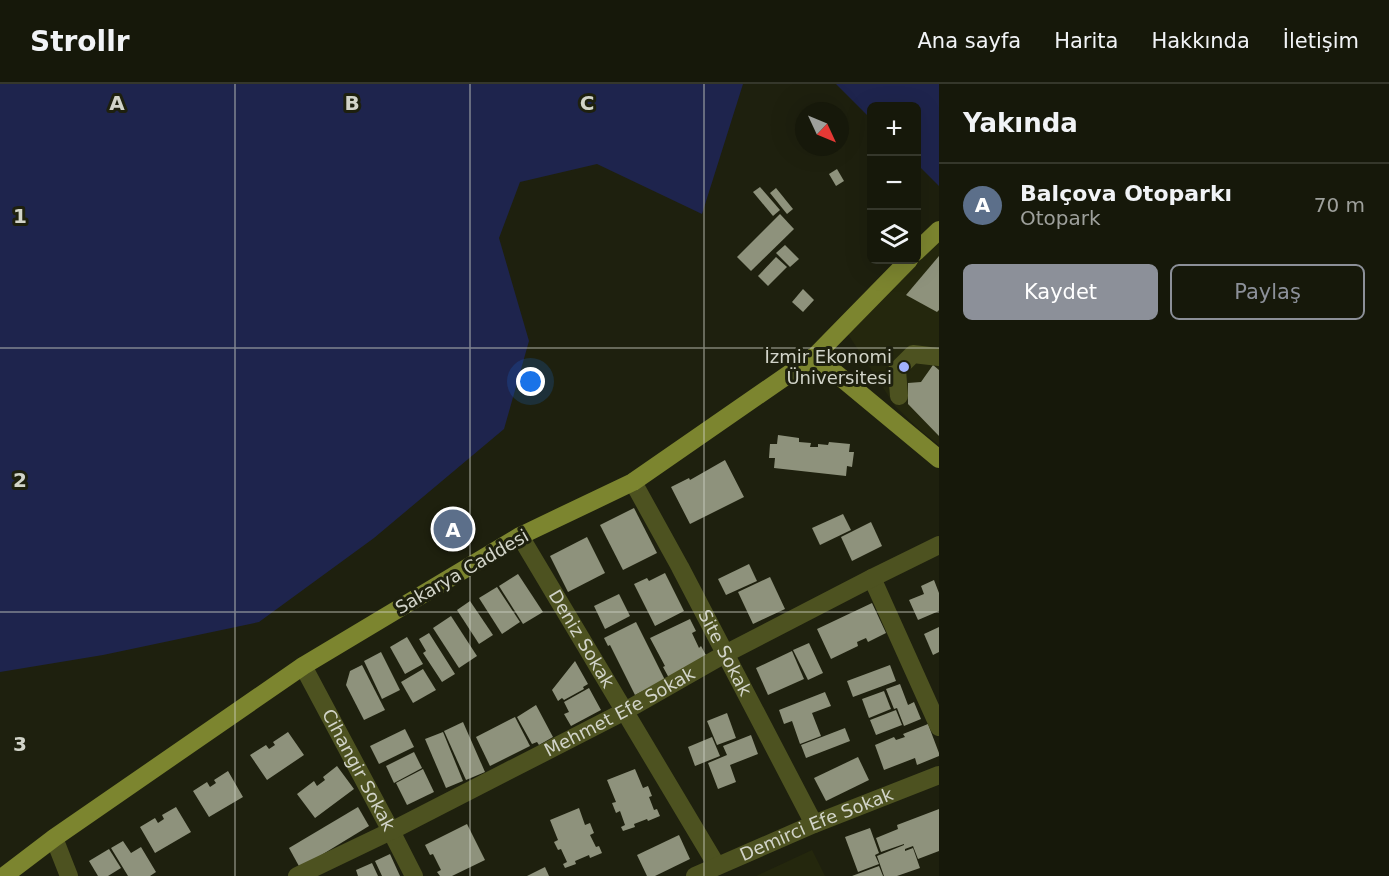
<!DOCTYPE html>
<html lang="tr">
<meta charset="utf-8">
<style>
:root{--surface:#16180a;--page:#232518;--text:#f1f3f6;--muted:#9ea09c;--line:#35372b;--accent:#8c9099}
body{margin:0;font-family:"DejaVu Sans",sans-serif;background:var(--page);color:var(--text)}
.controls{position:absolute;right:18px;top:18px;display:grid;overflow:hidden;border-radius:9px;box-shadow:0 6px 24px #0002}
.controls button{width:54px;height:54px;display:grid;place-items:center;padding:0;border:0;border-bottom:2px solid var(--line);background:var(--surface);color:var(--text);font:30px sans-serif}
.compass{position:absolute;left:795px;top:18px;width:54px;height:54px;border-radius:50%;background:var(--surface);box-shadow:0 6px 24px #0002;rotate:134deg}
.you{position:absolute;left:531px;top:298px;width:21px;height:21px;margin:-15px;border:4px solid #fff;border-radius:50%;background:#1a73e8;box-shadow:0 0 0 9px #1a73e833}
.badge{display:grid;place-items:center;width:39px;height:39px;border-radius:50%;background:var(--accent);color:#fff;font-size:20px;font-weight:700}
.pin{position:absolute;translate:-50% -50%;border:3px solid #fff;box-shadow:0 2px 6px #0006}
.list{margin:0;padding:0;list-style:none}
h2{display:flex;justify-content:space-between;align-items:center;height:78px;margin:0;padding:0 24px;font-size:26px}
h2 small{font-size:20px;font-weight:400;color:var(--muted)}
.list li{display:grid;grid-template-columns:39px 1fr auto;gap:18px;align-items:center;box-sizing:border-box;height:84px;padding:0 24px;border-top:2px solid var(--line)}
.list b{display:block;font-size:22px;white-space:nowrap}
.list p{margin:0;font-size:20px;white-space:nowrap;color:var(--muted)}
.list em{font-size:20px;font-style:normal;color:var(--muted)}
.actions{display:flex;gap:12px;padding:18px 24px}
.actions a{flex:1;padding:14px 0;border:2px solid var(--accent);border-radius:9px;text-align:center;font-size:21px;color:var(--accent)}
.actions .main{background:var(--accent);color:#fff}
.icon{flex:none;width:33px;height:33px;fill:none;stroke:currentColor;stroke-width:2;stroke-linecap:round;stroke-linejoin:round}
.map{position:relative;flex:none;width:939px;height:792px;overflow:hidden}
header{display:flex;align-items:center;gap:36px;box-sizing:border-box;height:84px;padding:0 30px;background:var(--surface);border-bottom:2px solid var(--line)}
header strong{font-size:28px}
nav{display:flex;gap:33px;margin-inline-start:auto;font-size:21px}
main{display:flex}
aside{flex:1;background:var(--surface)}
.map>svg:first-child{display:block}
.built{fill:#24270d}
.green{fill:#1e244d}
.building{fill:#8e927c}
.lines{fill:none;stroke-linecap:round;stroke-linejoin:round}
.minor{stroke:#4d5220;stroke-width:18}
.major{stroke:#7c852f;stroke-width:18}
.grid{fill:none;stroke:#d2d4c9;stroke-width:1.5;stroke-opacity:0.55}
.poi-dot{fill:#a2b2fd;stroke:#1e200e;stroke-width:2}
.labels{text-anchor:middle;stroke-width:6;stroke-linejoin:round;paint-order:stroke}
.poi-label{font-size:18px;fill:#d2d4c9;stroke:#1e200e;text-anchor:end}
.street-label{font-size:18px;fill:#d2d4c9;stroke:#1e200e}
.grid-label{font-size:20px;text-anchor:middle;font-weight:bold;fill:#d2d4c9;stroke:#1e200e;stroke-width:6;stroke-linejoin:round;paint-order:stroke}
</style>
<header>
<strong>Strollr</strong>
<nav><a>Ana sayfa</a><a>Harita</a><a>Hakkında</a><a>İletişim</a></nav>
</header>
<main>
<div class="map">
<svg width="939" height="792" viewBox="0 0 939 792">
<rect width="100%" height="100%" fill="#1e200e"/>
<g class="built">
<path d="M939,151V361L920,346L895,322L844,244Z"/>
<path d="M812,766L825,792H756Z"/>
</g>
<g class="green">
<path d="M0,0H743L702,130L597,80L520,98L499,154L529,257L504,345L374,454L259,538L103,571L0,588Z"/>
<path d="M836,0H939V102L917,80L916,22H872L871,35Z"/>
</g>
<g class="building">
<path d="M837,85L844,97L836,102L829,90Z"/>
<path d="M760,103L780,126L773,132L753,108Z"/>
<path d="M776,104L793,125L787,130L770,109Z"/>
<path d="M780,130L794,145L751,187L737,173Z"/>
<path d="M785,161L799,175L790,183L776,169Z"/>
<path d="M939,172V226L937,228L906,211Z"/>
<path d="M776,173L787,183L768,202L758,192Z"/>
<path d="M803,205L814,216L803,228L792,218Z"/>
<path d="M933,281L939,286V352L908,320V299L921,298Z"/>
<path d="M778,351L799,354V358L811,359L810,363H818V360L828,361L829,358L850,360L849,368H854L852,383L847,382L846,392L774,384L775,374H769L770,360H777Z"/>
<path d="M725,376L744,413L690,440L671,403L689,394L690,396Z"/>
<path d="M634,424L657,469L623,486L600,441Z"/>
<path d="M843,430L851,446L820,461L812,444Z"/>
<path d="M871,438L882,462L852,477L841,453Z"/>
<path d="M587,453L605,489L568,508L550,472Z"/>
<path d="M749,480L757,497L726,511L718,495Z"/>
<path d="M665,489L684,527L655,542L634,500L647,494L649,497Z"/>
<path d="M518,490L543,528L523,540L499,502Z"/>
<path d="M770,493L785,525L753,540L738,508Z"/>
<path d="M934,496L939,509V527L918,536L909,516L924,510L921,502Z"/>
<path d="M497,503L520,538L502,550L479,514Z"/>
<path d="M619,510L630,532L605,545L594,522Z"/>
<path d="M470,517L493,551L479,560L457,526Z"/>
<path d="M872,519L886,549L868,558L866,554L857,558L858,562L831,575L817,545Z"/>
<path d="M451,532L477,572L459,584L433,544Z"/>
<path d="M690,535L696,547L692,549L699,564L701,562L708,575L669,594L663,583L665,582L650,554Z"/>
<path d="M636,538L665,596L635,611L610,561L608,562L604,554Z"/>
<path d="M939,543V568L933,571L924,550Z"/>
<path d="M429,549L455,590L442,598L423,569L426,567L419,555Z"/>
<path d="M407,553L423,580L405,590L390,563Z"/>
<path d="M809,559L823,589L808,596L793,566Z"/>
<path d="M792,567L804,595L768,611L756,584Z"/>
<path d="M381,568L400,606L382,615L364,577Z"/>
<path d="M575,577L588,600L583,603L584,605L564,616L562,614L558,617L552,606Z"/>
<path d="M362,581L385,626L364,636L346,601L350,587Z"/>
<path d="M890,581L896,597L853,613L847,597Z"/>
<path d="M423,585L436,606L413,619L401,598Z"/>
<path d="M900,600L908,621L914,618L921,635L904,642L897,624L894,625L886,605Z"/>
<path d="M589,604L601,626L571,642L564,630L569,628L564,618Z"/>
<path d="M884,607L891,625L869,634L862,615Z"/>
<path d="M825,608L831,622L812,629L821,652L800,660L792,637L784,640L779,626Z"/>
<path d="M536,621L553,653L539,661L537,658L532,660L517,633Z"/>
<path d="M896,626L902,641L876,651L870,636Z"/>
<path d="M727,629L736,654L717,661L707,637Z"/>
<path d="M515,633L530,662L490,682L476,653Z"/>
<path d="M463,638L485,688L466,696L444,647Z"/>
<path d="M928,640L939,669V672L917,681L915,674L884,686L875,661L894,653L896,656L905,653L903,650Z"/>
<path d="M845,644L850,657L806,674L801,661Z"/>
<path d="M405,645L414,663L379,680L370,662Z"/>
<path d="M288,648L304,671L267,696L250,671L266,661L269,665L275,661L273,658Z"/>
<path d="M443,648L463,697L446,704L425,655Z"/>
<path d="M751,651L758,670L730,681L736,698L718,705L708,679L727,671L723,662Z"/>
<path d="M712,653L720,672L695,682L688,663Z"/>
<path d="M414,668L422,684L394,699L386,682Z"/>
<path d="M858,673L869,696L826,717L814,694Z"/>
<path d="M337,682L354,705L315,734L297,710L314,697L317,702L325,696L323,693Z"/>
<path d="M423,685L434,708L407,721L396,699Z"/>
<path d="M635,685L643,704L648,702L652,712L649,713L654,726L657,725L660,732L648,737L647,735L634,740L635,743L623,747L621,743L625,741L620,727L616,729L612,719L616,718L607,696Z"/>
<path d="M228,687L243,713L209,733L193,707L207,698L210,703L216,699L214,696Z"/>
<path d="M176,723L191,748L155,769L140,743L155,734L158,739L164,735L162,731Z"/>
<path d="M358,723L369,742L300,784L289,764Z"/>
<path d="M579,724L585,741L590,739L594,749L590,751L596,763L599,762L602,769L590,774L589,771L575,777L576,780L565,784L563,780L567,778L561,765L558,766L554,758L558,756L550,736Z"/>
<path d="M939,725V767L918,775L913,762L905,765V767L913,764L920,784L897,792H884L877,772L904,761V760L881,768L876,754L898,745L897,741Z"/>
<path d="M467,740L485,776L452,792H440L437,788L441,786L433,770L430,771L425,761Z"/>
<path d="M870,744L879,769L875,771L879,780L858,788L845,753Z"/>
<path d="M679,751L690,775L655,792H647L637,771Z"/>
<path d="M123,757L131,769L141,763L156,788L150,792H128L111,764Z"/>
<path d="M109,765L121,784L108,792H98L89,777Z"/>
<path d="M390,770L400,792H382L375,777Z"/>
<path d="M372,779L378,792H358L356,786Z"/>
<path d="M879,782L883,792H852Z"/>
<path d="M545,783L549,792H527Z"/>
</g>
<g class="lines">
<g class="minor">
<path d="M899,312L897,286L913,270L939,273"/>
<path id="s1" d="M633,398L680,483L814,740"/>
<path id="s2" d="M520,452L717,782"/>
<path d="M872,494L939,643"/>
<path id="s3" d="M303,582L391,747L414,792"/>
<path d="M54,754L69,792"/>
<path id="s4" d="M297,792L391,747L625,627L725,570L872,494L939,461"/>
<path id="s5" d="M695,792L814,740L939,691"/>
</g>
<g class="major">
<path d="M916,168L939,146"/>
<path d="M815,272L939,375"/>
<path d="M4,792L54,754L303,582L520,452L633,398L815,272L909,176"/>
</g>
</g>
<path class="grid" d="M235,0V792M470,0V792M704,0V792M0,264H939M0,528H939"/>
<circle class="poi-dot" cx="904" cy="283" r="6"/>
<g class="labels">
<g class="poi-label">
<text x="892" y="279">İzmir Ekonomi<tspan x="892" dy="21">Üniversitesi</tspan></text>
</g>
<g class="street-label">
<text transform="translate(462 488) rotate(-30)" y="6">Sakarya Caddesi</text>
<text dy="6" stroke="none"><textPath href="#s2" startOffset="120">Deniz Sokak</textPath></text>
<text dy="6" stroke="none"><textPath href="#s1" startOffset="194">Site Sokak</textPath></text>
<text dy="6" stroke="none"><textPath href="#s4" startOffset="362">Mehmet Efe Sokak</textPath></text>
<text dy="6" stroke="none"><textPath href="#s3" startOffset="118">Cihangir Sokak</textPath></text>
<text dy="6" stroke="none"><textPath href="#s5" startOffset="132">Demirci Efe Sokak</textPath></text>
</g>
</g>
<g class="grid-label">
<text x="117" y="26">A</text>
<text x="352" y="26">B</text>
<text x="587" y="26">C</text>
<text x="20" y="139">1</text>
<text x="20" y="403">2</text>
<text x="20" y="667">3</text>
</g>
</svg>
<div class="controls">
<button>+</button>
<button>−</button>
<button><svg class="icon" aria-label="layers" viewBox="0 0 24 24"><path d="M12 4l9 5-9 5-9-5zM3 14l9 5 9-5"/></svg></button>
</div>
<svg class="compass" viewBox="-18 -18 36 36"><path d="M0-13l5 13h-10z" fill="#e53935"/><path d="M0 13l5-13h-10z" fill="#9ea09c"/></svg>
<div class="you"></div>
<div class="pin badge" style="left:453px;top:445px;background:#5c6f8a">A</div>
</div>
<aside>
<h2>Yakında<small></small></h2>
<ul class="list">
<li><span class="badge" style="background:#5c6f8a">A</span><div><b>Balçova Otoparkı</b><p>Otopark</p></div><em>70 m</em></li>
</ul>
<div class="actions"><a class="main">Kaydet</a><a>Paylaş</a></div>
</aside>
</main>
